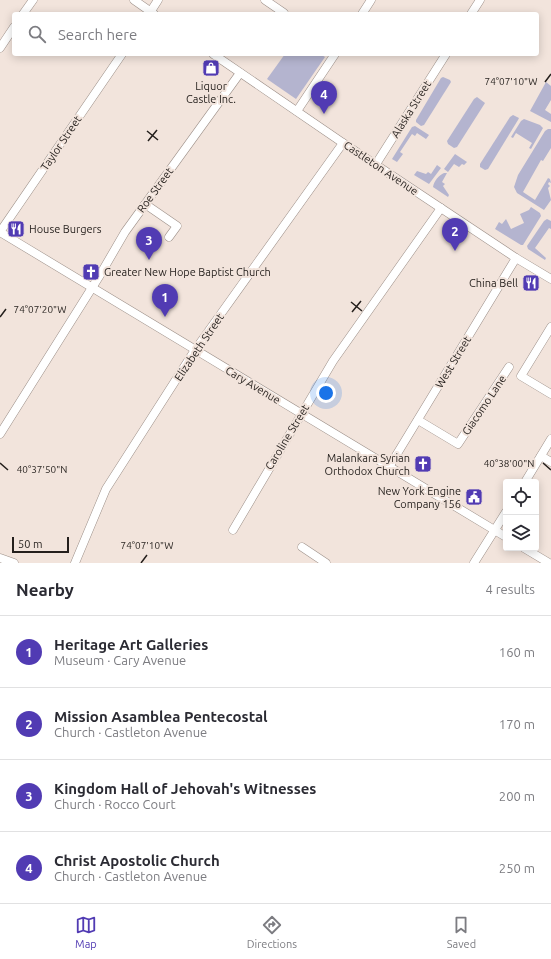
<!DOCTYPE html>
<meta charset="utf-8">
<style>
:root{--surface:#fff;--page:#f7f7f7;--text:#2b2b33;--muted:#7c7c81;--line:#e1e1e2;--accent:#513bb3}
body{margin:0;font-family:Ubuntu,sans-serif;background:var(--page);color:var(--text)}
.controls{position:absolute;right:12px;bottom:12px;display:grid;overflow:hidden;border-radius:4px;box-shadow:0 2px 10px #0003}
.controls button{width:36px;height:36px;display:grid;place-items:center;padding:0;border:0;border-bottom:1px solid var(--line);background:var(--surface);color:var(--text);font:20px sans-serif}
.scale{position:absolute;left:12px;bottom:10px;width:57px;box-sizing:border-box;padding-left:4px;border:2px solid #241f1c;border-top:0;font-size:11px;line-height:14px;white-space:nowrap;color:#241f1c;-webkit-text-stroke:3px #f2e4dc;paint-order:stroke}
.you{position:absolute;left:326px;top:393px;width:14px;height:14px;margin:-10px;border:3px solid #fff;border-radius:50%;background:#1a73e8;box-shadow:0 0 0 6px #1a73e833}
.badge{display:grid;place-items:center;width:26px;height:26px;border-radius:50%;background:var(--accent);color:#fff;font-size:13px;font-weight:700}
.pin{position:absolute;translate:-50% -33px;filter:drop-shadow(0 1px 2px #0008)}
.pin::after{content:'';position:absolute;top:21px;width:14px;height:12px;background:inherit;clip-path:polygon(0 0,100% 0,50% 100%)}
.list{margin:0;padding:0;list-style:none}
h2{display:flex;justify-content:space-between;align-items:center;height:52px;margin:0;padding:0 16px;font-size:17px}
h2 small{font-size:13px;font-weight:400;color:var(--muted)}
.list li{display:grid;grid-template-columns:26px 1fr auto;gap:12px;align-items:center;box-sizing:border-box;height:72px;padding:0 16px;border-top:1px solid var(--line)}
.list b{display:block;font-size:15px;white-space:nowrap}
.list p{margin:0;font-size:13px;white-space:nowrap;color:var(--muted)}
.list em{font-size:13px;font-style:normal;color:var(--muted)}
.icon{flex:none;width:22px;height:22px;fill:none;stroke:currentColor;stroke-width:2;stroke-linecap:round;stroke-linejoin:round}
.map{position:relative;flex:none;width:551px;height:563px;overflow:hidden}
.search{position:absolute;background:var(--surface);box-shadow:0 2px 10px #0003;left:12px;right:12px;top:12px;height:44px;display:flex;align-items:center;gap:10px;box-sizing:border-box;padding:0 14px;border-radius:4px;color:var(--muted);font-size:15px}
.sheet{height:340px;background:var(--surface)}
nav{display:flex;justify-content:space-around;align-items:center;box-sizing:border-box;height:56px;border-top:1px solid var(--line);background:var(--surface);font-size:11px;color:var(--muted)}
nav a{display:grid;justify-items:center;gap:2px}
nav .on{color:var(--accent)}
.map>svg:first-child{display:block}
.green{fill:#b4b4cf}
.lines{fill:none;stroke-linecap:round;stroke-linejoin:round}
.minor-casing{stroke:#9c8f88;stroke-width:9}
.minor{stroke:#fff;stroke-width:8}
.ticks{fill:none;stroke:#241f1c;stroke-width:1.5}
.labels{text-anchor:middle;stroke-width:4;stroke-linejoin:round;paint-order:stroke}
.poi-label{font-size:11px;fill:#241f1c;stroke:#f2e4dc;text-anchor:end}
.street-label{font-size:11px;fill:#241f1c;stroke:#f2e4dc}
.ticks-label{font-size:10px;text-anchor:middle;fill:#241f1c;stroke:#f2e4dc;stroke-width:4;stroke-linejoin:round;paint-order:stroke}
</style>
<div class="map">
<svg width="551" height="563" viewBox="0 0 551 563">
<rect width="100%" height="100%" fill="#f2e4dc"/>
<g class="green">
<path d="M285,54H320L325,57L296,99L267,79Z"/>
<path d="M443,77L450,80L451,82L424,125L421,126L416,122V120L441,78Z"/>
<path d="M546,82L551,86V100L545,110L551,114V122L530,111Z"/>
<path d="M477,97L485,103L457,147L454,148L448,144L447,141L474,99Z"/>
<path d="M513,115L519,118L518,120L488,169L485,170L480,167V164L510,117Z"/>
<path d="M524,119L540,125L543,128L531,149L529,148L532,143L516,133L513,138L511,137L521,121Z"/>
<path d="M415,126L429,135L426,139L417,133L415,136L412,134L400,152L403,154L397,162L392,159L412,127Z"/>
<path d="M548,129H551V148L543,161L541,160L523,192L535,200L548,178L550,179L551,183L549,182L548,184L550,186L548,188L551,200L544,210L517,193L514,187L518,175L545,131Z"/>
<path d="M455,154L467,162L464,165L462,164L459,167L454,164L448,172L444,169Z"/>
<path d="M437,165L441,168L429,184L414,175L417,171L426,174L428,172L431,174Z"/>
<path d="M444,173H447L442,182L445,184L443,186L449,195L448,197L433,187C434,181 439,175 444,173Z"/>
<path d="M531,207L540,213L541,216L523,245H521L495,229L499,222L502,224L506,219L511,229L524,223L520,214L529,210Z"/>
<path d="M547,219L551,221V229L549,228L535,248L546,258L545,260L528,249L527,246L544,221Z"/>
</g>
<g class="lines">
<g class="minor-casing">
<g id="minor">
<path d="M134,0L154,14"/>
<path d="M265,0L284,13"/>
<path d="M23,14L33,0"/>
<path d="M149,14L158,0"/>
<path d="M362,14L371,0"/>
<path d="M471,14L480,0"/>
<path d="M0,48L14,27"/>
<path d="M213,54L343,143L516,258L551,279"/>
<path d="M297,111L335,54"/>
<path d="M376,164L446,54"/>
<path d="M145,204L177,226L169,237"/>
<path d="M0,232L506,537"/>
<path d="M0,232L122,54"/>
<path d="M551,327L521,376L551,394"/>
<path d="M418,420L458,444L509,367"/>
<path d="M0,434L100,275L125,232L240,73"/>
<path d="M541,456L551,462"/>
<path d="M389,467L516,258"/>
<path d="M525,482L551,439"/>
<path d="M233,530L333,361L441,208"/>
<path d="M302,547L326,563"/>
<path d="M524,548L549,563"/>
<path d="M0,558L14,563"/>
<path d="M75,563L106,489L195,350L343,143"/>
<path d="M474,563L506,512"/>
</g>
</g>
<use href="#minor" class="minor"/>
</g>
<path class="ticks" d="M545,82L551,74M147,131L158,140M148,141L157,130M351,302L362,311M352,312L361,301M0,317L6,309M0,463L8,470M543,463L551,470M141,563L147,555"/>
<defs>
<g id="shop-square" transform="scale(0.9)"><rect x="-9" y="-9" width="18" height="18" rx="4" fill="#513bb3" stroke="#f2e4dc"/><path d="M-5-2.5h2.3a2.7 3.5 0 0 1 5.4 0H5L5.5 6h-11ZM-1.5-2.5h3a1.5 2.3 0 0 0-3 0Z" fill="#fff"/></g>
<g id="restaurant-square" transform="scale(0.9)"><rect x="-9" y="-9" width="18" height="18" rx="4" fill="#513bb3" stroke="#f2e4dc"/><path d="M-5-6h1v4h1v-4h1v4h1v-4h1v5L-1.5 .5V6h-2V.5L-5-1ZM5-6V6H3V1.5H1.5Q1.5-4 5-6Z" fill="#fff"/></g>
<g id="church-square" transform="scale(0.9)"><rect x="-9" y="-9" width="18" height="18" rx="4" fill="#513bb3" stroke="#f2e4dc"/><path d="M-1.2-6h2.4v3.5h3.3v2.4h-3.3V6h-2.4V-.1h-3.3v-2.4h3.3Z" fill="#fff"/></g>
<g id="civic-square" transform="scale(0.9)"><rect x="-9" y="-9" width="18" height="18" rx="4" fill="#513bb3" stroke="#f2e4dc"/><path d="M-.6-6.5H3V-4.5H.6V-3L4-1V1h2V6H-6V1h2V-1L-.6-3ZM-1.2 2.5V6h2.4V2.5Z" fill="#fff"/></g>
</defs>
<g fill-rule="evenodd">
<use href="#shop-square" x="211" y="68"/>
<use href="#restaurant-square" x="16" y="229"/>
<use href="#church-square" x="91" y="272"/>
<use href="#restaurant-square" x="531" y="283"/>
<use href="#church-square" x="423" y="464"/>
<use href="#civic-square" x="474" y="497"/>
</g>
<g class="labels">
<g class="poi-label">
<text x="211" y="90" text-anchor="middle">Liquor<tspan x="211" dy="13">Castle Inc.</tspan></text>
<text x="29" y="233" text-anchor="start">House Burgers</text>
<text x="104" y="276" text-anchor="start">Greater New Hope Baptist Church</text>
<text x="518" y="287">China Bell</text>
<text x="410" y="462">Malankara Syrian<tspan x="410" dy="13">Orthodox Church</tspan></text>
<text x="461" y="495">New York Engine<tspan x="461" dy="13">Company 156</tspan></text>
</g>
<g class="street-label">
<text transform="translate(411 109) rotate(-58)" y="4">Alaska Street</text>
<text transform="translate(61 143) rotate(-56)" y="4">Taylor Street</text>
<text transform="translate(381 168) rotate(34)" y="4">Castleton Avenue</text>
<text transform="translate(155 190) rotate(-54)" y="4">Roe Street</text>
<text transform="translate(199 347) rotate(-56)" y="4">Elizabeth Street</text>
<text transform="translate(453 362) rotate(-59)" y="4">West Street</text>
<text transform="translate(253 385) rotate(31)" y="4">Cary Avenue</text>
<text transform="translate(484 405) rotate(-56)" y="4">Giacomo Lane</text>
<text transform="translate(287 437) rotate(-59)" y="4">Caroline Street</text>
</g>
</g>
<g class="ticks-label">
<text x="511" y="85">74°07'10"W</text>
<text x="40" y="313">74°07'20"W</text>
<text x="509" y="467">40°38'00"N</text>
<text x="42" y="473">40°37'50"N</text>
<text x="147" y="549">74°07'10"W</text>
</g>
</svg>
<div class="controls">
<button><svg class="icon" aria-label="locate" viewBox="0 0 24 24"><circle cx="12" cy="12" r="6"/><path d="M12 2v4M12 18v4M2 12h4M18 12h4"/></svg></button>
<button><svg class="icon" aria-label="layers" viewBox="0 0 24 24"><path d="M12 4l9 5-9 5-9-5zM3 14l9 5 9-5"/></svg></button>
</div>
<div class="scale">50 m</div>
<div class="you"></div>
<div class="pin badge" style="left:165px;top:317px">1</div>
<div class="pin badge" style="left:455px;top:251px">2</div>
<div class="pin badge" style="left:149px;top:260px">3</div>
<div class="pin badge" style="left:324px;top:114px">4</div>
<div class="search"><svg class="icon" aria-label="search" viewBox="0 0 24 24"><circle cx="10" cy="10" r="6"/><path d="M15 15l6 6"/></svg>Search here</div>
</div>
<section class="sheet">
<h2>Nearby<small>4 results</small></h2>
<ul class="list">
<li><span class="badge">1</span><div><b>Heritage Art Galleries</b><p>Museum · Cary Avenue</p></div><em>160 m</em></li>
<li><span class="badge">2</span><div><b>Mission Asamblea Pentecostal</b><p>Church · Castleton Avenue</p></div><em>170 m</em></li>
<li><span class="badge">3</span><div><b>Kingdom Hall of Jehovah's Witnesses</b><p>Church · Rocco Court</p></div><em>200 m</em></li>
<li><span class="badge">4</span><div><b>Christ Apostolic Church</b><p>Church · Castleton Avenue</p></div><em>250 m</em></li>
</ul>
</section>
<nav>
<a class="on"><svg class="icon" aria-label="map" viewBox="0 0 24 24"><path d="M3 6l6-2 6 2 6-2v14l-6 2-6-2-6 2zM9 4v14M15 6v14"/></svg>Map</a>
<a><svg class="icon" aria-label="directions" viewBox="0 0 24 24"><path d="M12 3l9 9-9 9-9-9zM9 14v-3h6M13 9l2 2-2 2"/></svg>Directions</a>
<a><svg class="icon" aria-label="saved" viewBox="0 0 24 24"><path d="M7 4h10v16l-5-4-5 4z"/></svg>Saved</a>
</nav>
